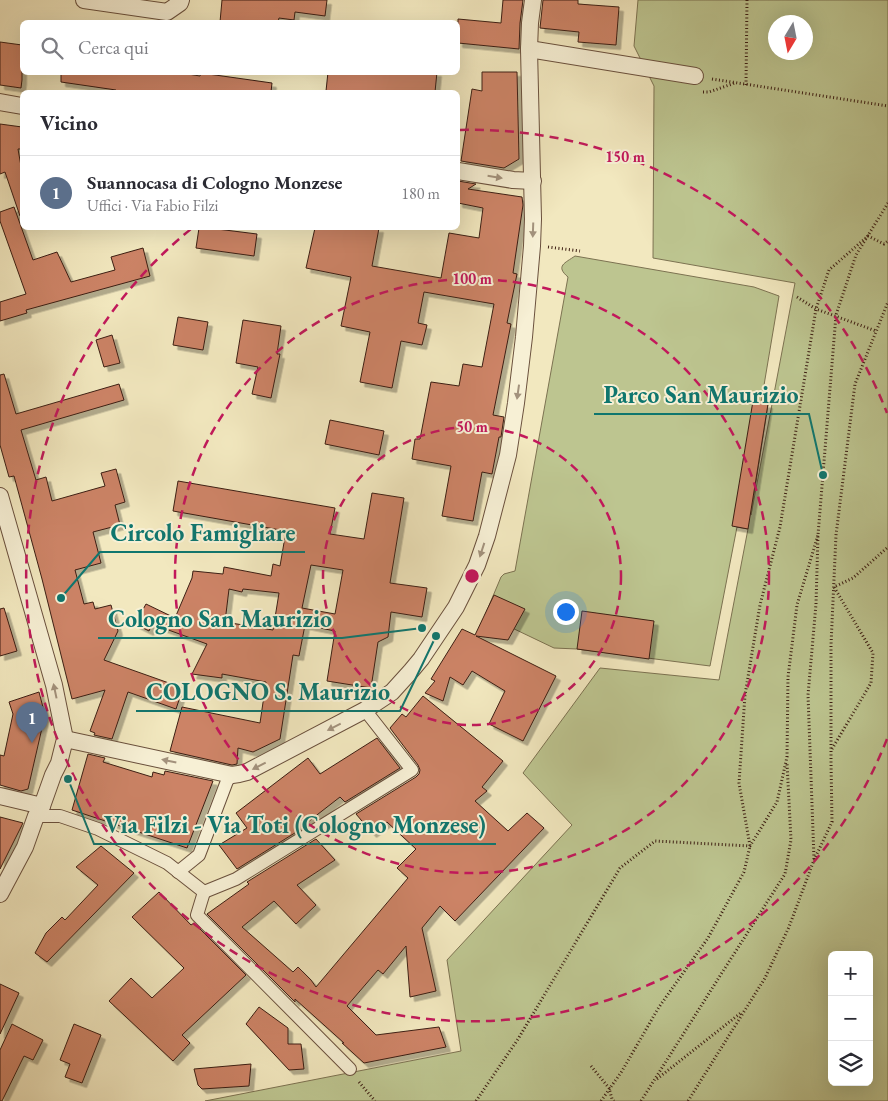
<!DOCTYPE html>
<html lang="it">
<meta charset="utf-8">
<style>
:root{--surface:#fff;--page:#f2f2f3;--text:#2b2b33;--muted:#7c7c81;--line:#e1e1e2;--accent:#8f2418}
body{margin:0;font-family:"EB Garamond",serif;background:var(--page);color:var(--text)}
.controls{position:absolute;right:15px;bottom:15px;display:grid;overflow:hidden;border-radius:8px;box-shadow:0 5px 20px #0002}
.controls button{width:45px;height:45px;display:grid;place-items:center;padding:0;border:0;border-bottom:1px solid var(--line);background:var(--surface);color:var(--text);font:25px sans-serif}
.compass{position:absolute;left:768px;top:15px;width:45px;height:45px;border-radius:50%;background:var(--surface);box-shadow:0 5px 20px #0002;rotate:190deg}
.you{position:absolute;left:565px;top:611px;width:18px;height:18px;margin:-12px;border:4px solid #fff;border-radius:50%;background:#1a73e8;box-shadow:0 0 0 8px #1a73e833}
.badge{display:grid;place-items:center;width:32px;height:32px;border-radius:50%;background:var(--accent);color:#fff;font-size:16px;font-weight:700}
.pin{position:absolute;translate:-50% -41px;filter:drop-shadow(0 1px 2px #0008)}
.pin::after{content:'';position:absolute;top:26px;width:18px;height:15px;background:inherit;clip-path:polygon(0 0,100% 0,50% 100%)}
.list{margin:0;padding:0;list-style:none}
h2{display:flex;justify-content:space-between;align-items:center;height:65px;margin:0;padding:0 20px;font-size:21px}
h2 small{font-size:16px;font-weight:400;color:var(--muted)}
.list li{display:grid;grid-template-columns:32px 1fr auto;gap:15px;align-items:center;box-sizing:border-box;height:75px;padding:0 20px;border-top:1px solid var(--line)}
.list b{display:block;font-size:19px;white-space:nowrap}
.list p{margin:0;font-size:16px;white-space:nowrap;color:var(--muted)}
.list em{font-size:16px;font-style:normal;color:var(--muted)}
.icon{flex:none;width:28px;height:28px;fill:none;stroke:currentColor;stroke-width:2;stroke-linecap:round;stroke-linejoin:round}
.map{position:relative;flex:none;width:888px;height:1101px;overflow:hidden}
.search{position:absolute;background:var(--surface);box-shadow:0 5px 20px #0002;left:20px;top:20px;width:440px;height:55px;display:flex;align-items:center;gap:12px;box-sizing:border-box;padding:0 18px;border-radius:8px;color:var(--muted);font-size:19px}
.panel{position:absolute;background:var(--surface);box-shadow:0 5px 20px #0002;left:20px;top:90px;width:440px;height:140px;border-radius:8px}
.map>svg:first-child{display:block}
.green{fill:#bdc590;stroke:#7c7251;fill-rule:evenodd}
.building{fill:#cc8366;stroke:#3c1e12;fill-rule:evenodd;filter:url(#shadow)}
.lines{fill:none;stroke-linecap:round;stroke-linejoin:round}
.pedestrian-casing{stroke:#6a503d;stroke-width:14}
.minor-casing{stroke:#6a503d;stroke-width:18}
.path{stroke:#3c1e12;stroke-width:3;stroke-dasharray:1 2.5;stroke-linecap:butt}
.pedestrian{stroke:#f7f0d5;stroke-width:12}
.minor{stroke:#f7f0d5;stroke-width:16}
.oneway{fill:#a3927d}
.ring{fill:none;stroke:#c2185b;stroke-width:2.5;stroke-dasharray:9 6}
.centre{fill:#c2185b;stroke:#f7f0d5;stroke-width:2.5}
.ring-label{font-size:15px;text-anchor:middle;font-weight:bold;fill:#c2185b;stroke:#f7f0d5;stroke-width:4;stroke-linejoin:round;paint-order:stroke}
.leader{fill:none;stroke:#0f766e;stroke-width:2}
.callout-dot{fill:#0f766e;stroke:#f7f0d5;stroke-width:2}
.callout-label{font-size:24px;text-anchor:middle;font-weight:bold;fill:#0f766e;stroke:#f7f0d5;stroke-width:4;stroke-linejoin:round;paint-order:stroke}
</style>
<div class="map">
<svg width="888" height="1101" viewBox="0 0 888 1101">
<defs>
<filter id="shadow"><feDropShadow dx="4.5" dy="4.5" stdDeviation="0" flood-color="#0004"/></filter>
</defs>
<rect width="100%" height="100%" fill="#f2e8bf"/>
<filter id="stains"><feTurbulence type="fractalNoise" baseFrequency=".004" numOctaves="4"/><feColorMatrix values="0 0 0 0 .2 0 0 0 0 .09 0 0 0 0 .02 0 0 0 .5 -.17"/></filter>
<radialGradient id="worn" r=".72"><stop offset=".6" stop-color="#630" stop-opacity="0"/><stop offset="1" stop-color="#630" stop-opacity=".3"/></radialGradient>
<path class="green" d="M638,0H888V1101H205L461,1051L447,960L572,825L523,773L600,668L719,680L748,529L737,527L710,666L577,649L554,648L485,615L501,577L504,574L515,571L568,277C555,266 565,263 575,256L754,287L779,296L761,403L768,404L751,515L795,283L653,258L654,86L634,46ZM776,22H806V52H776ZM832,955H869V1082H832Z"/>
<g class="building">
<path d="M222,0H327L325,16L295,12L294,20L279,18L278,22H220Z"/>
<path d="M503,0H523L520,23L519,49L458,43V19L501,23Z"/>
<path d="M543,0H578V4L619,7L616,45L578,42L579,32L540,28Z"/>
<path d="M0,42L22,45V80L21,88L0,85Z"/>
<path d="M61,72H176L200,76L201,73L272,83L271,92H116V90L61,82Z"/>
<path d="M328,72H437L435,92H343L326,91Z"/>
<path d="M482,72H517L519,159L504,168L461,161L472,89L482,91Z"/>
<path d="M0,124L22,127V149H18L22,172V216H20L5,172L0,174Z"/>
<path d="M458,181L476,184L468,189L522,197L523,205L513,273L517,274L507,323L511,324L493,415L504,417L501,437H499L492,474L482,472L473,521L442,516L451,466L412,459L415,439H420L431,382L459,386L463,364L482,367L494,304L424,292L418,323L427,325L422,345L401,341L392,388L360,382L370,332L341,326L351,277L306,268L315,228H379L372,266L441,278L449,233L479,238L483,208L458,203Z"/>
<path d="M14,207L33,260L57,252L71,282L115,270L111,257L143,248L150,276L26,310L27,313L0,321V302L26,294L0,221V212Z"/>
<path d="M199,228H209L257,234L254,256L196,248Z"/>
<path d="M178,317L208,322L203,350L173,345Z"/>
<path d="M243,320L281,326L277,354H280L271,398L252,394L258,367L236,363Z"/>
<path d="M112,335L120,363L104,367L96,340Z"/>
<path d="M4,374L16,414L119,384L124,400L21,430L36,480L46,477L52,501L105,486L101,473L116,469L125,502L115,505L120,525L93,532L101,563L75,570L84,604L93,602L95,609L111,605L118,631L104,660L183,688L176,709L128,692L112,739L94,735L95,733L90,731L105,690L72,699L42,579L14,476L9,477L0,445V375Z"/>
<path d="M753,401L768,404L748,529L732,526Z"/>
<path d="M330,420L384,431L379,455L325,444Z"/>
<path d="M178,481L335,508L330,534L364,539L372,493L404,498L390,583L427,588L422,617L391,612L388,637L378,642L371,688L327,681L335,631L305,625L299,656L293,655L280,739L253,752L238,748L237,764L232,765L170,751L182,707L260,723L266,682L222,674V678L192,674L207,644L152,624L149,631L135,624L146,604L175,618L192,578L193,571L223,574L224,567L271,576L273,564L280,566L286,531L173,511ZM311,565L343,570L335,614L302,608ZM229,589L242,592L243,589L279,593L273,630L225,622Z"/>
<path d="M494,595L525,609L508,640L476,636L556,676L523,741L489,724L505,691L472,671L463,685L450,677L443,701L425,693L435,681L431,679L462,629L475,635Z"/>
<path d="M4,608L17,651L0,656V609Z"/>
<path d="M582,611L654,621L649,659L577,649Z"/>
<path d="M39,692L45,715L28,789L21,791L0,785V755L4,756L13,714L9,702Z"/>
<path d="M423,696L503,761L482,787L487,791L475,801L508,831L527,813L544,828L455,921L440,906L422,928L436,991L410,997L406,946L383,974L378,970L347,1006L376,1035L439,1027L446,1047L364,1063L342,1043H344L295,999V1002L207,914L249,884L247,882L316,839L335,860L297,885L316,905L296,924L274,901L242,927L293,972L298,967L311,980L316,987L408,878L397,868L416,849L387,822L372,833L356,814L416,777L419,774L420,770L418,765L390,728L402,714L406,717Z"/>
<path d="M377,738L400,768L345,802L340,797L304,825L306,826L237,869L219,845L247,828L236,813L308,758L320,774Z"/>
<path d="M88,754L105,758L103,762L152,777L153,772L164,775L165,771L213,781L187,848L72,810Z"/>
<path d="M0,817L23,823L0,869Z"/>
<path d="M101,846L134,873L47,962L35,953L46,933L62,917L65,920L98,885L76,867Z"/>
<path d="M159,892L191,925L194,923L246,975L182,1035L190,1043L173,1061L109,1001L131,978L152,998L184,968L132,917Z"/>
<path d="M0,984L19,993L0,1034Z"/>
<path d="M259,1007L288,1028V1044H301L304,1069L289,1070L246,1024Z"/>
<path d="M12,1024L43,1040L33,1060L24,1056L2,1101H0V1050Z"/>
<path d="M74,1024L101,1035L82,1083L65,1077L70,1064L60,1060Z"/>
<path d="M251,1064L249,1086L202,1089L198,1085L194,1069Z"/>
</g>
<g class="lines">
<g class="pedestrian-casing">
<g id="pedestrian">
<path d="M36,816H60L98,829L167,863L204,892L197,915L350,1069"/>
<path d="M178,872L199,855L227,781L232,775"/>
<path d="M204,892L236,879L412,770L365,710"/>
</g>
</g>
<g class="minor-casing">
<g id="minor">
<path d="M84,0L167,12L180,3L181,0"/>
<path d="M529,49L695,76"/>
<path d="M0,102L22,106"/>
<path d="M458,171L513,180L533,181"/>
<path d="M0,496L54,685L65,739L59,763L53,775L42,806L36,816L25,847L0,894"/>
<path d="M65,739L232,775L239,774L247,772L365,710L392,692L411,671L421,659L456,607L477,565L487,536L508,455L516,403L524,337L532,246L533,219L529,49L530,23L533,0"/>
<path d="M0,796L42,806"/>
</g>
</g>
<g class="path">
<path d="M712,79L888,106"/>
<path d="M746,85L747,0"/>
<path d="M703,92H709L735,83"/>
<path d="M548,247L580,251"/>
<path d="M797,297L816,309L876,331"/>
<path d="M832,749L871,683L873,653L834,587L853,578L888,547"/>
<path d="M814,859L808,695L816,604L818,535L836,315L856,255L888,203"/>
<path d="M591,1066L609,1088L612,1099L614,1101"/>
<path d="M657,1079L742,1012"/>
<path d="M359,1082L375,1101"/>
<path d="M476,1101L518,1039L620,868L655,841L750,846L777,802L787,757L788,677L797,605L818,535"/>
<path d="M601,1101L622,1071L659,1007L708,938L744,872L750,846L739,783L745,695L760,605L780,527L816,309L829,270L868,236L884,244L888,241"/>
<path d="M641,1101L725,968L785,874L791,840L787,763"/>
<path d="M688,1101L765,978L789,927L814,860L832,822L831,762V645L836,535L855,384L888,302"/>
</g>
<use href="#pedestrian" class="pedestrian"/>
<use href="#minor" class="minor"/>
</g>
<defs><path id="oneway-solid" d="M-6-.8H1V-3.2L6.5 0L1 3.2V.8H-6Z" transform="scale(1.25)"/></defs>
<g class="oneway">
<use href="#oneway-solid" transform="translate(495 177) rotate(9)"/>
<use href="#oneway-solid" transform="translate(533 230) rotate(92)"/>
<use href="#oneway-solid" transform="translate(518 392) rotate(98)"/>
<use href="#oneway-solid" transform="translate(482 550) rotate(108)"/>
<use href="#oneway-solid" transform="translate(55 691) rotate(-102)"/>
<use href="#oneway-solid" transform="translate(334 727) rotate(153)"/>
<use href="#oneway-solid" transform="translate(169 761) rotate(-168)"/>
<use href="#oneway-solid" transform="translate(259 766) rotate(153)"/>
</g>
<g class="ring">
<circle cx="472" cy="576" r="149"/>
<circle cx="472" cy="576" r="297"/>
<path d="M887 739A446 446 0 1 1 191 229M460 130A446 446 0 0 1 887 413"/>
</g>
<circle cx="472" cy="576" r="8" class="centre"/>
<g class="ring-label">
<text x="625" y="162">150 m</text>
<text x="472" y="284">100 m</text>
<text x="472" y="432">50 m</text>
</g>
<path class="leader" d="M823 475L809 414H594M61 598L100 552H305M422 628L342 638H98M436 636L400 711H136M68 779L94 844H496"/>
<g class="callout-dot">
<circle cx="823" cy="475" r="5"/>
<circle cx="61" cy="598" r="5"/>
<circle cx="422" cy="628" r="5"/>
<circle cx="436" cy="636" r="5"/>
<circle cx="68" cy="779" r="5"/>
</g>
<g class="callout-label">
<text x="701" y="403">Parco San Maurizio</text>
<text x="203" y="541">Circolo Famigliare</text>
<text x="220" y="627">Cologno San Maurizio</text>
<text x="268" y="700">COLOGNO S. Maurizio</text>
<text x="295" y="833">Via Filzi - Via Toti (Cologno Monzese)</text>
</g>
<rect width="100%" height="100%" filter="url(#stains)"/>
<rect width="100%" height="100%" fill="url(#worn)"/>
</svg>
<div class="controls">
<button>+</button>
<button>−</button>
<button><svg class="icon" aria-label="layers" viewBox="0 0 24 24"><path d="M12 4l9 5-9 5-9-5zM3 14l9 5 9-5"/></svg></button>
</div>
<svg class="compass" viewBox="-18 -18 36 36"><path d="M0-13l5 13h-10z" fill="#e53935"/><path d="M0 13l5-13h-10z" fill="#7c7c81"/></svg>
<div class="you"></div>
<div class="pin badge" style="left:32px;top:743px;background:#5c6f8a">1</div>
<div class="search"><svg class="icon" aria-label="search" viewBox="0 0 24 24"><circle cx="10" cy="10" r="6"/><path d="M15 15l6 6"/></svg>Cerca qui</div>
<section class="panel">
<h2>Vicino<small></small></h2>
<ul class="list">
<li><span class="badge" style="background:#5c6f8a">1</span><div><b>Suannocasa di Cologno Monzese</b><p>Uffici · Via Fabio Filzi</p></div><em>180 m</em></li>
</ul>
</section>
</div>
